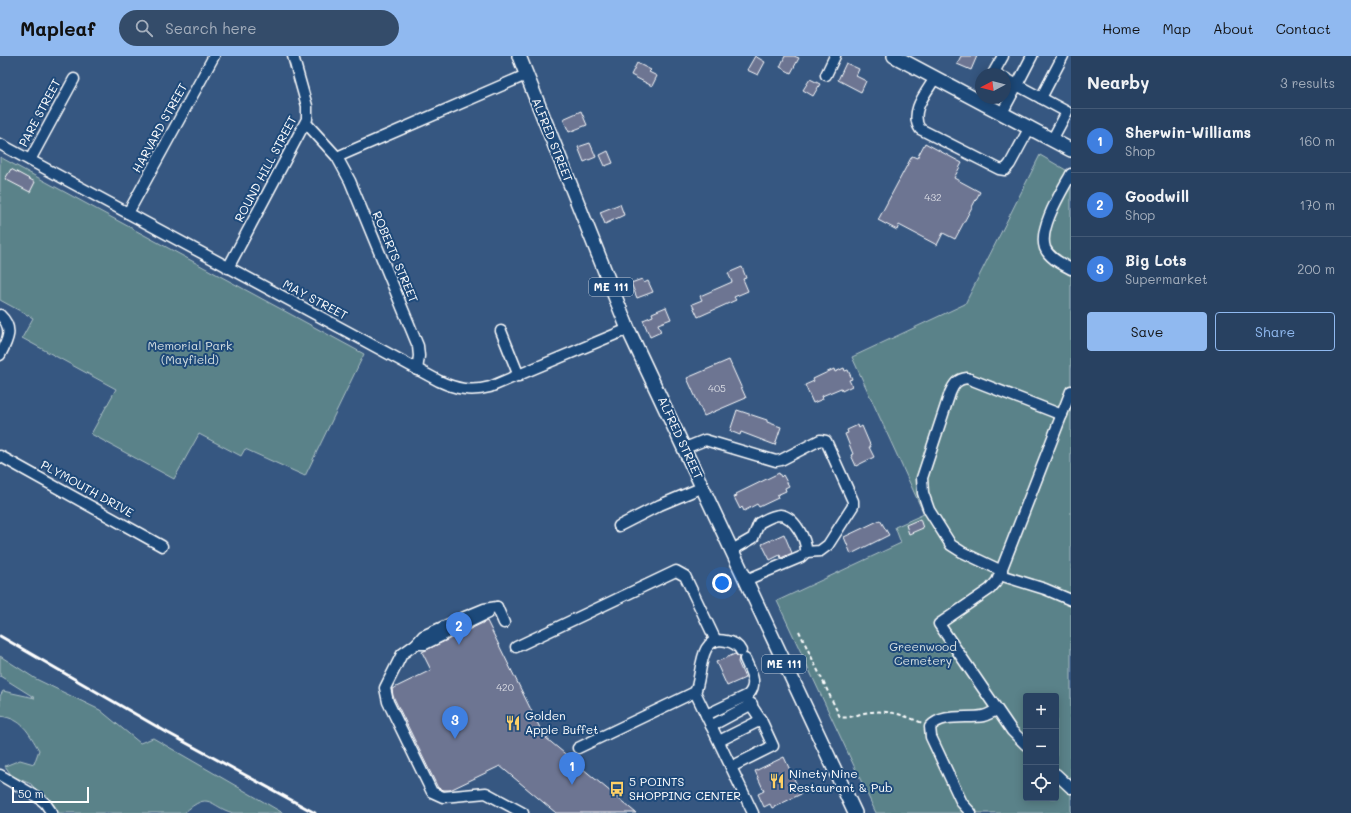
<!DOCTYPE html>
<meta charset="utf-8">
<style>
:root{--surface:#284161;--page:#344c6a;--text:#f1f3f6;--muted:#a5afbd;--line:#445a76;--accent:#90b9f0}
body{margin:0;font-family:Mali,sans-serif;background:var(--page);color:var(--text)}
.controls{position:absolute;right:12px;bottom:12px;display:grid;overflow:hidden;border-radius:4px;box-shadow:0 2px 10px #0003}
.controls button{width:36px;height:36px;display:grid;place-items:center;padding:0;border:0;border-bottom:1px solid var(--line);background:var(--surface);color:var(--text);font:20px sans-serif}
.compass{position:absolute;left:975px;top:12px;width:36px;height:36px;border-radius:50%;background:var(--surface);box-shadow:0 2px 10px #0003;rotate:263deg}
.scale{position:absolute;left:12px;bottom:10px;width:77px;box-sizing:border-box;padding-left:4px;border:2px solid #fff;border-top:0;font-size:11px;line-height:14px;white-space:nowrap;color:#fff;-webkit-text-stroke:3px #1f4a7a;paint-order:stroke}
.you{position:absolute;left:722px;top:527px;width:14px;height:14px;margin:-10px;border:3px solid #fff;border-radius:50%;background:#1a73e8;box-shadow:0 0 0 6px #1a73e833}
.badge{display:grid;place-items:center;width:26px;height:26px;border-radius:50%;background:var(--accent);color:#fff;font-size:13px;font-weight:700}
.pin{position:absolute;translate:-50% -33px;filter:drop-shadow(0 1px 2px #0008)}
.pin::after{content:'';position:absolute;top:21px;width:14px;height:12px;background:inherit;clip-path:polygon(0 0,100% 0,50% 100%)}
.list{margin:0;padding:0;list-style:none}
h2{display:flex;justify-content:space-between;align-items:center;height:52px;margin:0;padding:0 16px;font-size:17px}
h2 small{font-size:13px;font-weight:400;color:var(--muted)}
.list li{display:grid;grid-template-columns:26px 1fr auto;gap:12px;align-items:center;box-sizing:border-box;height:64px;padding:0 16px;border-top:1px solid var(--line)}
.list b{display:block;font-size:15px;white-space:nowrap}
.list p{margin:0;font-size:13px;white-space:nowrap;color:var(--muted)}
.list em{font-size:13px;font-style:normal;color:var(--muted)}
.actions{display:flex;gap:8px;padding:12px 16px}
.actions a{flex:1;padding:9px 0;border:1px solid var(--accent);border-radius:4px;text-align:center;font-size:14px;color:var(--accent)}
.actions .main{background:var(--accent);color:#111}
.icon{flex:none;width:22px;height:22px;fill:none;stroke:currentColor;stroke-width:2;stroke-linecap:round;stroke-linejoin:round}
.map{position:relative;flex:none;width:1071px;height:757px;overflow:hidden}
header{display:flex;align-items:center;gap:24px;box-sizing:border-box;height:56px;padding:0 20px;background:var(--accent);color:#111}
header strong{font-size:19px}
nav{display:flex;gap:22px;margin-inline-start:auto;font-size:14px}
.search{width:280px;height:36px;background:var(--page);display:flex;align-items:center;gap:10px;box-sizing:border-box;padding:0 14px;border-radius:22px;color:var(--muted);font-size:15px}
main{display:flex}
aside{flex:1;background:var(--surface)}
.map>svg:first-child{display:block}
.green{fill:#5a8289;stroke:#acc0c4;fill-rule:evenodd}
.building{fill:#6d7492;stroke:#fff}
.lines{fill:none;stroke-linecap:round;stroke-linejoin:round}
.minor-casing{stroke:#fff;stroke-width:13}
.major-casing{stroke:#fff;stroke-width:16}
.path{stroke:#fff;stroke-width:2;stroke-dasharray:4 3;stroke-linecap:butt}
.minor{stroke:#1f4a7a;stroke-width:10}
.major{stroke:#1f4a7a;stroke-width:13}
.rail{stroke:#fff;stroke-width:3}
.labels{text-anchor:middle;stroke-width:4;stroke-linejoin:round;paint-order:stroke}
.number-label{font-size:10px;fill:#dadce4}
.shield{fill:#1f4a7a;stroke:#bcc9d7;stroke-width:1}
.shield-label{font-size:11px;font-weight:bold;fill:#fff}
.street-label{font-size:12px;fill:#fff;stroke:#1f4a7a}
.park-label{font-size:12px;fill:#d6e0e2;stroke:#1f4a7a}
.poi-label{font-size:12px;fill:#fff;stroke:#1f4a7a;text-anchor:start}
</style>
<header>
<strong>Mapleaf</strong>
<div class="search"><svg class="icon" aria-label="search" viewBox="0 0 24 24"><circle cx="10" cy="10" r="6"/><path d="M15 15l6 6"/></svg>Search here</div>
<nav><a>Home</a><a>Map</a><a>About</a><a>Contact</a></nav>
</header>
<main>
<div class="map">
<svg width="1071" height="757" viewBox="0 0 1071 757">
<rect width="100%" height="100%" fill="#365781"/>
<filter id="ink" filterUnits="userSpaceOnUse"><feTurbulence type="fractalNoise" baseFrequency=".025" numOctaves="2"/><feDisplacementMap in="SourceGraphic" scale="8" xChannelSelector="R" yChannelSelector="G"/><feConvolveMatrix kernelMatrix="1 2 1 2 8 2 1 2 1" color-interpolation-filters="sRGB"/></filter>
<g filter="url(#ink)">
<g class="green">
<path d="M1040,99L1071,117V757H876L777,545L901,487L895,471L924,458L852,301L965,248ZM1026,640H1056V742H1026Z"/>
<path d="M0,101L364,298L305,420L245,393L241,400L199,378L174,423L91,378L116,333L22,282L33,262L0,244Z"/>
<path d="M0,600L36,623L100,654L140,687L153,682L283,757C270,757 243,757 233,757C209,750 210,734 184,757H57L31,728L12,720L5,710L20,704L34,708L39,694C28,676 23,663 0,660V640L3,635L35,642L0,620Z"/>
</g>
<g class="building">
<path d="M755,0L765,6L758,19L747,14Z"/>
<path d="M785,0H794L799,2L791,17L780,11Z"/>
<path d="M961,0H977L971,14L957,8Z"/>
<path d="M637,7L651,14L649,16L657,20L652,30L631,19Z"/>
<path d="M846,7L859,13L856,20L866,25L861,36L838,24Z"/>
<path d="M810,23L820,28L813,40L803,34Z"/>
<path d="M581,55L587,69L569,76L563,63Z"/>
<path d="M590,87L596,101L584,106L578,91Z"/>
<path d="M925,87L962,107L954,122L980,136L955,183L943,177L937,189L899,169L897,174L878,164L912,100L917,102Z"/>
<path d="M608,95L613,107L605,110L600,99Z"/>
<path d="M11,113L35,126L30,136L5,123Z"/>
<path d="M620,148L624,159L605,168L600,156Z"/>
<path d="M742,211L746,222L743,223L748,235L734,241L736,244L698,261L692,248L702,244L700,240L732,226L728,217Z"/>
<path d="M642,223L644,227L648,225L653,236L637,242L631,227Z"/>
<path d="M666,251L671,263L658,268L661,276L650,281L643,264L653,260L652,257Z"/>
<path d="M729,304L746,342L704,360L687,322Z"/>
<path d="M844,312L845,315L848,314L852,323L849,324L852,330L842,335L841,332L822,340L823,343L813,347L805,329L814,325L813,323L834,313L835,316Z"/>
<path d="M737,354L767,364V366L781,371L775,389L741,376L740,379L730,375Z"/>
<path d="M858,369L859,372L862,370L871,391H869L874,401L856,410L851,399L853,398L845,378L848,377L847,374Z"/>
<path d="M779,417L781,421L783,419L789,430L785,432L786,435L777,439L778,442L759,451L757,448L744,455L742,451L740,453L734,441L737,440L736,438Z"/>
<path d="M920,463L923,472L909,478L906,469Z"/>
<path d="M880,464L889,479L851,498L844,481Z"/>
<path d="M784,478L792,497L781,502L780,499L770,504L762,488Z"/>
<path d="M487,565L542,676L546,674L550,681L546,682L636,757H556L500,710L450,734H444L438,732L393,640L392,633L431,614L422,596Z"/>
<path d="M735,598L739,601L738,606L745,622L727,630L716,606Z"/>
<path d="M784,701L801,738L772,752L770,748L764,751L758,738L764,735L755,715Z"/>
</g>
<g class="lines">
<g class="minor-casing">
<g id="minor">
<path d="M998,18L994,16L1003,0"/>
<path d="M826,19L835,0"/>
<path d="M935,22C926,37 909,56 920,73L999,113L1005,114L1010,108L1030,71"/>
<path d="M1005,22L1017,29L1032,0"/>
<path d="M1041,42L1063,0"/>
<path d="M1002,57L1017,29L1067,56L1052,84"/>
<path d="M306,67L337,101L350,125L418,290L419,300L417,314"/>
<path d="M0,88L439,325C456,333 471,336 490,331L628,273"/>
<path d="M337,101L526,19"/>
<path d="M30,104L74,23"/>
<path d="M1071,118C1062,135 1038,172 1045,192C1049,202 1062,208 1071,213"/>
<path d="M128,157L214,0"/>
<path d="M228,212L307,63V50L293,0"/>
<path d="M0,259C14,272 8,284 0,299"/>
<path d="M501,275L519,320"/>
<path d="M685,392L705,384L776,405L781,404L820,384L826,385L853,445V450L828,489L820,495L806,496"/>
<path d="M0,400L162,490"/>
<path d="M619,470L660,449L703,431"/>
<path d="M732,494L753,482L759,467C765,464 772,459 780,459C794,460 807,484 806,496L801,501L746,524"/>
<path d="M1002,515L962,496L951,489L929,454L923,437L922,422L950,337C954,328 957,323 967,322L1062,359"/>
<path d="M1000,519L1045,533L1071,544"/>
<path d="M497,551L484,553L467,560L423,580L416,588L402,598L385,632L388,646L432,736L443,741L486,737L523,757"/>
<path d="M497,551L504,567"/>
<path d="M416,588H425L488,557"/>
<path d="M516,591L676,515L685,520L716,585"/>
<path d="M695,636C703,621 697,578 726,585C733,586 738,589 741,595"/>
<path d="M747,643L761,664"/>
<path d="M706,659L748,639C759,628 750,615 745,603"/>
<path d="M711,670L752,648"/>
<path d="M719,685L761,664L773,690L731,711"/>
<path d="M1026,689L1012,675L939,568L990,533L997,525L1071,335"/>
<path d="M578,692L695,636L753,757"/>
<path d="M1056,718L1071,732"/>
<path d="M0,719L39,742L45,747L52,757"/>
<path d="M971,757L962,747L931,681L930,671C942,657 967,663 983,660C988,659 992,656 997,654"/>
</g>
</g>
<g class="major-casing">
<g id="major">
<path d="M519,0L628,273L855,757"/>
<path d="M894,0L1071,94"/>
</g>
</g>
<path class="path" d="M799,575L840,661C848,663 856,659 864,657C886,653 902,658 922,667"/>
<use href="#minor" class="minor"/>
<use href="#major" class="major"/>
<path class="rail" d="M0,580L168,677L315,757"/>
</g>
</g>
<defs>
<g id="restaurant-bare" transform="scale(1.2)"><path d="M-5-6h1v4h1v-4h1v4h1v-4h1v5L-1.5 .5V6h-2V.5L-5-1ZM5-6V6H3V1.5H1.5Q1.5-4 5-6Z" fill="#ffd166" stroke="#1f4a7a" stroke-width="2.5" paint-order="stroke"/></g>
<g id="bus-bare" transform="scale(1.2)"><path d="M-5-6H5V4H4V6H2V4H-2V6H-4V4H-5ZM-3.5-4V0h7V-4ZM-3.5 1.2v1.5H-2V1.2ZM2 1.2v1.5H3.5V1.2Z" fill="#ffd166" stroke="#1f4a7a" stroke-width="2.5" paint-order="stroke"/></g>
</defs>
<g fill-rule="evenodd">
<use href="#restaurant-bare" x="513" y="667"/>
<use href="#restaurant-bare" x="777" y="725"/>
<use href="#bus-bare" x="617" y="733"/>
</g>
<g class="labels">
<g class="number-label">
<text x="933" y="145">432</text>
<text x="717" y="336">405</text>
<text x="505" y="635">420</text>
</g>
<g class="shield">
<rect x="589" y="222" width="44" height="18" rx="3"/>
<rect x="762" y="599" width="44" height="18" rx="3"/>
</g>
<g class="shield-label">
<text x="611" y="235">ME 111</text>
<text x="784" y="612">ME 111</text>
</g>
<g class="street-label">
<text transform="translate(40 57) rotate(-62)" y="4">PARE STREET</text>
<text transform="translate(160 72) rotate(-61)" y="4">HARVARD STREET</text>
<text transform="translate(552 84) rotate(68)" y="4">ALFRED STREET</text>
<text transform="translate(266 113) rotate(-62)" y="4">ROUND HILL STREET</text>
<text transform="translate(395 201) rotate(67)" y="4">ROBERTS STREET</text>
<text transform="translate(315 244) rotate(28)" y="4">MAY STREET</text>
<text transform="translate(680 382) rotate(65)" y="4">ALFRED STREET</text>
<text transform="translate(87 433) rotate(29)" y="4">PLYMOUTH DRIVE</text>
</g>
<g class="park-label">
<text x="190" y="294">Memorial Park<tspan x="190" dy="14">(Mayfield)</tspan></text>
<text x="923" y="595">Greenwood<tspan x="923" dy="14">Cemetery</tspan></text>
</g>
<g class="poi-label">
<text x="525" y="664">Golden<tspan x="525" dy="14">Apple Buffet</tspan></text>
<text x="789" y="722">Ninety Nine<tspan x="789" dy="14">Restaurant &amp; Pub</tspan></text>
<text x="629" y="730">5 POINTS<tspan x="629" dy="14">SHOPPING CENTER</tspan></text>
</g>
</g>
</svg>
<div class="controls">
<button>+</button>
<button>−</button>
<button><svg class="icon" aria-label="locate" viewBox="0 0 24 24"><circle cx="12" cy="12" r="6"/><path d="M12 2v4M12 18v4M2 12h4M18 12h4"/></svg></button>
</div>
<svg class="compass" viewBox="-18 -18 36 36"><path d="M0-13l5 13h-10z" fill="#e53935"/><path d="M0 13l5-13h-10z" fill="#a5afbd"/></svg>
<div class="scale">50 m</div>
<div class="you"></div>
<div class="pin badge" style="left:572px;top:729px;background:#3f7fe0">1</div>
<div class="pin badge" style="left:459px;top:589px;background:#3f7fe0">2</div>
<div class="pin badge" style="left:455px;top:683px;background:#3f7fe0">3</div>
</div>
<aside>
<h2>Nearby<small>3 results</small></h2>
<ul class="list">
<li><span class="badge" style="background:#3f7fe0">1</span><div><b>Sherwin-Williams</b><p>Shop</p></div><em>160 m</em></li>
<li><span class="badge" style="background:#3f7fe0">2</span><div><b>Goodwill</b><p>Shop</p></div><em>170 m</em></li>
<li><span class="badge" style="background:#3f7fe0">3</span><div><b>Big Lots</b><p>Supermarket</p></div><em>200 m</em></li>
</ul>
<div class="actions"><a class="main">Save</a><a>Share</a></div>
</aside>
</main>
